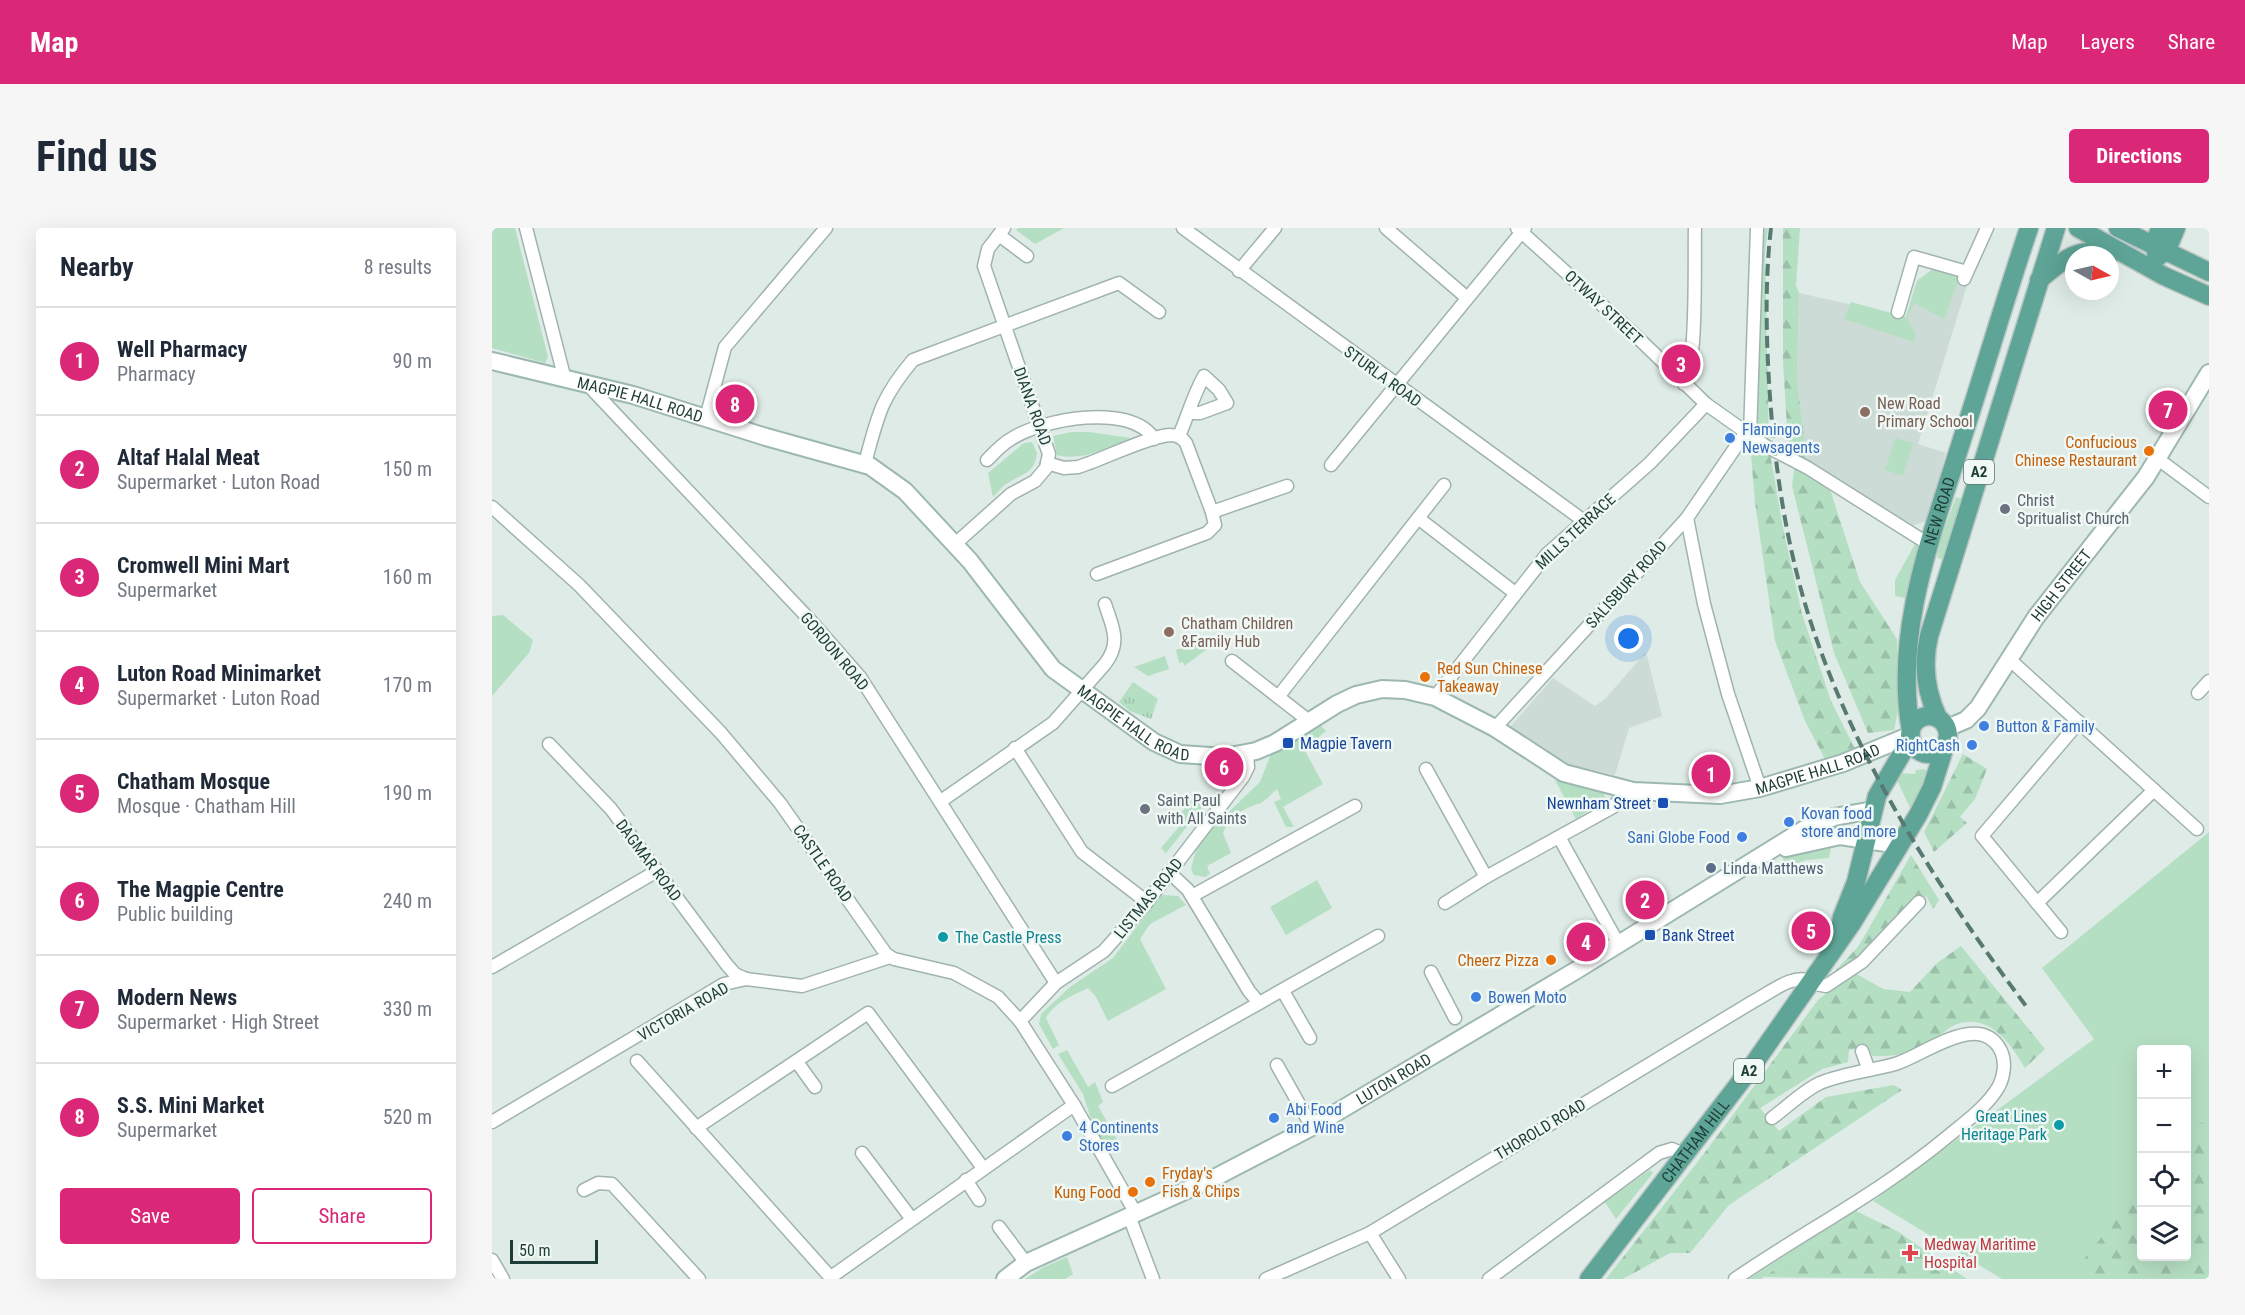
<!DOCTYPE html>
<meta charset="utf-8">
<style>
:root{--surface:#fff;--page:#f6f6f7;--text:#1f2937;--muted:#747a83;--line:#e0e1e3;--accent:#db2777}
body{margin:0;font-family:"Roboto Condensed",sans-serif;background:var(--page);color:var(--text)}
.controls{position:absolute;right:18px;bottom:18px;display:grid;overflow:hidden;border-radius:6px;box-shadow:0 6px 24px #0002}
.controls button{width:54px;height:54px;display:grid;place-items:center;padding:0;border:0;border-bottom:2px solid var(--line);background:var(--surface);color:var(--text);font:30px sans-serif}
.compass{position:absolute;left:1573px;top:18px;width:54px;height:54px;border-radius:50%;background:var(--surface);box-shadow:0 6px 24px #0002;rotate:98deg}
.scale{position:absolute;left:18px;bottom:15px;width:88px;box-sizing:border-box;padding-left:6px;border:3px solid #1e3d36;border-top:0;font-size:16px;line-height:21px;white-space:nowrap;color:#1e3d36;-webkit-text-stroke:4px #eff8f4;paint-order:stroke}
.you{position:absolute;left:1137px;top:411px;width:21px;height:21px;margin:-15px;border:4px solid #fff;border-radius:50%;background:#1a73e8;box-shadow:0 0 0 9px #1a73e833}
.badge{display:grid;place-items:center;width:39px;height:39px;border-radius:50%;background:var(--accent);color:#fff;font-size:20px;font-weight:700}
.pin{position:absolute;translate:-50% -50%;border:3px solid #fff;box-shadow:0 2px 6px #0006}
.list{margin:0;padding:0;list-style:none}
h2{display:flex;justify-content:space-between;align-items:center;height:78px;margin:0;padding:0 24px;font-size:26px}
h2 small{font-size:20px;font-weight:400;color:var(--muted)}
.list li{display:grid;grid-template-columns:39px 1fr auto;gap:18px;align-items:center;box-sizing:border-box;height:108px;padding:0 24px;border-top:2px solid var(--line)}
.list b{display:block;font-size:22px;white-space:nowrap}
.list p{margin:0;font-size:20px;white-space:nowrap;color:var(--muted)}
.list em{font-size:20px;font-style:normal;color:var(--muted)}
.actions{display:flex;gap:12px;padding:18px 24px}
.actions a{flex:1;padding:14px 0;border:2px solid var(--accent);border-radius:6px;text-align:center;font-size:21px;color:var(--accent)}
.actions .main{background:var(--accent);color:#fff}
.icon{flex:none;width:33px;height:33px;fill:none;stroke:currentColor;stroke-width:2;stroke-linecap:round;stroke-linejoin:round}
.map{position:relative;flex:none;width:1717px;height:1051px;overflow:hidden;border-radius:6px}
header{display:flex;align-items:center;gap:36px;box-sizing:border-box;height:84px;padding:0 30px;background:var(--accent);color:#fff}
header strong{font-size:28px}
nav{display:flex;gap:33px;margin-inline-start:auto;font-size:21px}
.intro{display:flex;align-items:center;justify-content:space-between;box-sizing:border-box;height:144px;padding:0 36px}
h1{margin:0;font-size:42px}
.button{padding:15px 27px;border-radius:6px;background:var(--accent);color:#fff;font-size:21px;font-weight:700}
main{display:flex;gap:36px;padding:0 36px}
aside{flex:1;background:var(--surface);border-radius:6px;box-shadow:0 6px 24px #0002}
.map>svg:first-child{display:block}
.built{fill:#ccdbd5}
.green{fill:#b5dfc3;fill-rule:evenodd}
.forest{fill:url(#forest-firs)}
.park{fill:url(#park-tufts)}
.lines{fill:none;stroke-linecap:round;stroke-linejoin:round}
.street-casing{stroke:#a1b3ae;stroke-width:15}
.secondary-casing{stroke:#9cb8b0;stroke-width:20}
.primary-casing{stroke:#bcc5c3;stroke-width:21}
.street{stroke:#fff;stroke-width:12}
.secondary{stroke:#fff;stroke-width:16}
.primary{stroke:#5ea597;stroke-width:18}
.rail{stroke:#587972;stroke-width:4;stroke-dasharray:12 6;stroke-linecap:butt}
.education-dot{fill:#8d6e63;stroke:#eff8f4;stroke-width:2}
.shop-dot{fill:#3f7fe0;stroke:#eff8f4;stroke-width:2}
.food-dot{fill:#e8710a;stroke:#eff8f4;stroke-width:2}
.worship-dot{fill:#6b7280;stroke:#eff8f4;stroke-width:2}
.transit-dot{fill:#1a4fb4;stroke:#eff8f4;stroke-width:2}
.service-dot{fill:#5c6f8a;stroke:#eff8f4;stroke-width:2}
.culture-dot{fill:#0f9aa8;stroke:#eff8f4;stroke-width:2}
.health-dot{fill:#e0444e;stroke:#eff8f4;stroke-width:2}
.labels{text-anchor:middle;stroke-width:5;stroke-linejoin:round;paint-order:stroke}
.shield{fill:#eff8f4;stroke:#5d756f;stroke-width:1.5}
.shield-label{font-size:15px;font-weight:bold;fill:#1e3d36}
.street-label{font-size:16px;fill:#1e3d36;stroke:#eff8f4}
.education-label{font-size:16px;fill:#785e54;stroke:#eff8f4;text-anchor:start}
.shop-label{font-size:16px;fill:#366cbe;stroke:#eff8f4;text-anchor:start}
.food-label{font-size:16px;fill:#c56008;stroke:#eff8f4;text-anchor:end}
.worship-label{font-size:16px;fill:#5b616d;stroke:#eff8f4;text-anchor:start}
.transit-label{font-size:16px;fill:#164399;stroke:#eff8f4;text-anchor:start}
.service-label{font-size:16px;fill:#4e5e75;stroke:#eff8f4;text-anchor:start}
.culture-label{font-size:16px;fill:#0d838f;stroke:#eff8f4;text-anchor:start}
.health-label{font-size:16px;fill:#be3a42;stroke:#eff8f4;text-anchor:start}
</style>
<header>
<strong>Map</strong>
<nav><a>Map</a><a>Layers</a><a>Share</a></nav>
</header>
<div class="intro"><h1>Find us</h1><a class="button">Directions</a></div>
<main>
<aside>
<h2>Nearby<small>8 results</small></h2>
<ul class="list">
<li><span class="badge">1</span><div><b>Well Pharmacy</b><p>Pharmacy</p></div><em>90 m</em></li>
<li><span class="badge">2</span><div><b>Altaf Halal Meat</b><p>Supermarket · Luton Road</p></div><em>150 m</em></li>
<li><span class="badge">3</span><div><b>Cromwell Mini Mart</b><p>Supermarket</p></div><em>160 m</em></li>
<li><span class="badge">4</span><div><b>Luton Road Minimarket</b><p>Supermarket · Luton Road</p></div><em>170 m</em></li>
<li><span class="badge">5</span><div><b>Chatham Mosque</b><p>Mosque · Chatham Hill</p></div><em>190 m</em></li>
<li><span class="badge">6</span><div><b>The Magpie Centre</b><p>Public building</p></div><em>240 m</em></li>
<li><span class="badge">7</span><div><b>Modern News</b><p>Supermarket · High Street</p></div><em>330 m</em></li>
<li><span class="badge">8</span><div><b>S.S. Mini Market</b><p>Supermarket</p></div><em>520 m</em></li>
</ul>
<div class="actions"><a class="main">Save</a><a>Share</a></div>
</aside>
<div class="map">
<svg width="1717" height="1051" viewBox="0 0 1717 1051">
<defs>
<pattern id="forest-firs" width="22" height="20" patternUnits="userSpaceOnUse" patternTransform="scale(1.5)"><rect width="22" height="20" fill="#b5dfc3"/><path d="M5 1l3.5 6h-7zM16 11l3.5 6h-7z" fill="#9bc0a8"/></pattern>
<pattern id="park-tufts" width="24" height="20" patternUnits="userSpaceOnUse" patternTransform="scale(1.5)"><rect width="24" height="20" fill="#b5dfc3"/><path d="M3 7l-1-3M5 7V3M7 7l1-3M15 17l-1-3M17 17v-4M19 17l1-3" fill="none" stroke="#9bc0a8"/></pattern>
</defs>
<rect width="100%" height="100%" fill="#deebe6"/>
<g class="built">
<path d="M1442,40L1476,54L1426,216L1454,225L1434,293L1420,298L1316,240L1305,152L1307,65L1414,89L1425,53Z"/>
<path d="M1154,424L1170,488L1137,500L1123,547L1075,536L1018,499L1061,450L1103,478L1113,471Z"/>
</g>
<g class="green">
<path d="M0,0H23L56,129L53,135L0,120Z"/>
<path d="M526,0H572L543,16L524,2Z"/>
<path d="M1442,40L1467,50L1452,91L1422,75L1415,90L1424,107L1422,114L1352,91L1359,74L1414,89L1425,53Z"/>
<path d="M579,204H597L639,210C617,219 590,234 565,227L561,208Z"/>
<path d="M1403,210L1421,215L1411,248L1393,242Z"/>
<path d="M540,214L545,225C543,246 530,245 516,255C510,258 506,264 501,269L496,245L532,215Z"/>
<path d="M1464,269L1471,271L1452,332L1446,330L1445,322Z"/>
<path d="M1423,316L1426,318L1413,370L1403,368V352Z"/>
<path d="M11,387L41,412L37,425L0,468V388Z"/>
<path d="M720,409L721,417L692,438L691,434L687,435L684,422Z"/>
<path d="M673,428L677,441L656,448L642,439Z"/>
<path d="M826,495L834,503L812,521L831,556L791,579L802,599H794L782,574L789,571L785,561C779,566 773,574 766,576C749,582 739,587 731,605L739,625L715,638L718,646L713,649L702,647L699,641L704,622L719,601L768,554L780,523Z"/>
<path d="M1432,541L1437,544L1421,586L1405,552L1408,545L1423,546L1424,542Z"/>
<path d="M1063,552L1111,565L1114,571L1084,591Z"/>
<path d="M709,566L716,572L674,625L669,620L691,594L686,589L700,571L703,572Z"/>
<path d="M1717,604V1051H1510L1381,973L1602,811L1550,740ZM1650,822H1694V1028H1650Z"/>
<path d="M1339,620L1337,630L1314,632L1291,640V629L1312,623Z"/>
<path d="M825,652L840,680L794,707L778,679Z"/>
<path d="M669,667L686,668L694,677L658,696L648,711L674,761L616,793L604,769L596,760C580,768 563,774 554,790L567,817L561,821L547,796L549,786L578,759L621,730Z"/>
<path d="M575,822L596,859L603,854L611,874L606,878L626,913L609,922L591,866L566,826Z"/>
<path d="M1158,942L1161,945L1124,991L1113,974Z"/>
<path d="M1364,981L1366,984L1269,1051H1257Z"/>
<path d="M575,1029L581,1046L573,1051H533L552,1039Z"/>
</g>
<g class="forest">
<path d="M1270,0H1276L1273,25L1277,219L1291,300L1310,386L1339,473L1365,525L1335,535L1313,493L1283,413L1263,274L1259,227L1263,210Z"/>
<path d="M1291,0H1308L1304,57L1307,65L1305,152L1316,241L1335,252L1368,354L1405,411L1406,483L1402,502L1376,505L1342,425L1300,258L1303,234L1297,230L1291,135Z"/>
<path d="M1471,526L1495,541L1483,571L1468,589L1475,595L1442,624L1432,604Z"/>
<path d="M1419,627L1447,672L1441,681L1435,669L1428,667L1356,739L1343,743L1366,719Z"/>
<path d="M1469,718L1553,821L1533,840C1519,816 1498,785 1465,796C1457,799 1449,807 1442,812C1424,825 1403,829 1381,828L1374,819L1357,822L1356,834L1330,841L1268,880L1287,903L1334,869L1402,857L1410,862L1237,977L1198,1025H1178L1131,1051H1114L1211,927L1326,772L1361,744L1391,761L1418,764L1445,735Z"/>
<path d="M1717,893V1051H1576L1649,960L1650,1028H1694L1695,906L1702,897Z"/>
<path d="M1366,984L1405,1003L1475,1051L1272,1049Z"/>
</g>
<path class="park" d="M641,454L666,471L659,491L638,483L627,474Z"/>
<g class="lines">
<g class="street-casing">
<g id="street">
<path d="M34,0L71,144L70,151"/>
<path d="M691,0L1092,293"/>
<path d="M894,0L974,69"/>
<path d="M1025,0L1141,105L1214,176L1272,217L1316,240L1438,317"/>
<path d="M507,7L535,28"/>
<path d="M747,43L783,0"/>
<path d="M1472,51L1495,0"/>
<path d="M1406,84L1422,29L1475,44"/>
<path d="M1192,156C1206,141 1202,27 1203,0"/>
<path d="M96,157L318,392L368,449L564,755"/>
<path d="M214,190L233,119L334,0"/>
<path d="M1258,207L1265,0"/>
<path d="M687,208C696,187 701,168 712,148L727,162L735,175L708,185H698"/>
<path d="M1666,231L1717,269"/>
<path d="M495,232C502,225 510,216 519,211C550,191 639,174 662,211"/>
<path d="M373,235C386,188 388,171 421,132L627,55L667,84"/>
<path d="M555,235L572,240L586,239C609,232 657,208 678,207C685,207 690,209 694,215L720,284L795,258"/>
<path d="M839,237L1033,0"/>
<path d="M0,279L87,357L229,505L288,575L394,726L402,731L462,745L506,769L528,793L582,877L643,984"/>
<path d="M926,290L1023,365"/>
<path d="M1195,290L1212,376L1236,466L1268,560"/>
<path d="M463,316L519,266L543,253L554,240L557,226L492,38L496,21L512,0"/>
<path d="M605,346L715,305L723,297L720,284"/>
<path d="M1517,431L1705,601"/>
<path d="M740,433L817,493"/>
<path d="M1706,465L1717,453"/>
<path d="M786,469L952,257"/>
<path d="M943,469L1055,326L1158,235L1214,176"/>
<path d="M1003,500L1195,290L1254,204"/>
<path d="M57,516L119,581L235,737L243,746L254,751"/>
<path d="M523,520L590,624L655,674"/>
<path d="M934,541L994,649"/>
<path d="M449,573L561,495L613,436C630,414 620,398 613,376"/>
<path d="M1067,609L1127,717"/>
<path d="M677,644L696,662L757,763L767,775"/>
<path d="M700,668L863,578"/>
<path d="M953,675L994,649L1121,579L1136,562"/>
<path d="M1545,675L1662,562"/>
<path d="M1569,704L1490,608L1587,494"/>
<path d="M0,739L165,643"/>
<path d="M939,744L963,790"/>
<path d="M1318,755L1334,758L1370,734L1427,674"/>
<path d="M791,763L818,810"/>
<path d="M528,793L564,755L612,723L655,674L751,549L756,539L755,525"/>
<path d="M1370,823L1376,840"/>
<path d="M145,833L340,1051"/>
<path d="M305,834L323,859"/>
<path d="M785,837L820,899"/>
<path d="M620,858L886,708"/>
<path d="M0,894L232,756L254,751L310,758L398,729"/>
<path d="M204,900L376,785L491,940"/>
<path d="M370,925L419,990"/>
<path d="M474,952L487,972"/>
<path d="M92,962L106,955L120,956L207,1051"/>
<path d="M637,988L661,1051"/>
<path d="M507,999L534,1035"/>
<path d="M878,1005L907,1051"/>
<path d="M0,1032L11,1051"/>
<path d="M339,1049L582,877"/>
<path d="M774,1051L878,1005L1262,773C1278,765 1302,744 1319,754"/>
<path d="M997,1051L1167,925L1180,921L1193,927"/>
<path d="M1243,1051C1313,1003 1389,964 1455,909C1473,894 1495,879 1507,858C1512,848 1514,834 1509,823C1488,781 1431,828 1403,836C1378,843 1352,845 1328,855C1311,863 1295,879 1280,890"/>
</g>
</g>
<g class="secondary-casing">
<g id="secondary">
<path id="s1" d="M0,133L141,167L274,209L378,238L413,263L478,333L561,441L662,514L688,526L733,529L764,523L783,515L845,476L864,467L890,461L913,462L943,469L1003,500L1072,545L1141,563L1228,567L1268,560L1351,535L1419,507"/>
<path id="s2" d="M1455,500L1474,492L1486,480L1544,389L1654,249L1717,145"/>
<path d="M1294,620L1348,608L1394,615L1411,612"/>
<path id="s3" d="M513,1051L534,1035L724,949L820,899L1083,743L1311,602L1342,589L1381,582"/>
</g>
</g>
<g class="primary-casing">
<g id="primary">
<path d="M1586,0L1672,48L1717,68"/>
<path d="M1626,0L1717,44"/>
<path d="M1664,29L1674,24L1684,0"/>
<path d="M1666,29L1662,18L1668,0"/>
<path d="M1547,52C1568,34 1588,16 1618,27"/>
<circle cx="1437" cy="507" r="19"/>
<path d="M1446,490C1434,464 1430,437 1437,408L1564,0"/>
<path id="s4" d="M1419,503C1401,401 1442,302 1472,205C1494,137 1514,68 1537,0"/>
<path d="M1347,708L1350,689L1364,654L1385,568L1419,510"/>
<path id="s5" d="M1097,1051L1256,844L1360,695L1426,587L1440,559L1454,515"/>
</g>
</g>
<use href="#street" class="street"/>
<use href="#secondary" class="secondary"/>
<use href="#primary" class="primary"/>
<path class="rail" d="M1279,0C1273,51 1274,103 1277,154C1282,238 1295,325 1322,404C1369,542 1450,666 1537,782"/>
</g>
<g class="education-dot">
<circle cx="1373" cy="184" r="6"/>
<circle cx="677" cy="404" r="6"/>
</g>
<g class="shop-dot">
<circle cx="1238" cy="210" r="6"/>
<circle cx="1492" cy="498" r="6"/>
<circle cx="1480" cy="517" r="6"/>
<circle cx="1297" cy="594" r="6"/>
<circle cx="1250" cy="609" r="6"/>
<circle cx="984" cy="769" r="6"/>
<circle cx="782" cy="890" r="6"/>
<circle cx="575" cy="908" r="6"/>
</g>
<g class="food-dot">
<circle cx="1657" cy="223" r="6"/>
<circle cx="933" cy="449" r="6"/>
<circle cx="1059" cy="732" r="6"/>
<circle cx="658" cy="954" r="6"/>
<circle cx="641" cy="964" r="6"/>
</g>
<g class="worship-dot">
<circle cx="1513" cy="281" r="6"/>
<circle cx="653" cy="581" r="6"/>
</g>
<g class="transit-dot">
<rect x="790" y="509" width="12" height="12" rx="3"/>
<rect x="1165" y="569" width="12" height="12" rx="3"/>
<rect x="1152" y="701" width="12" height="12" rx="3"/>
</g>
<circle class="service-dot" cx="1219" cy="640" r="6"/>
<g class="culture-dot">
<circle cx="451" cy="709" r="6"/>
<circle cx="1567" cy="897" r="6"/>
</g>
<path class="health-dot" d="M1415 1016h6v6h6v6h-6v6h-6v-6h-6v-6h6z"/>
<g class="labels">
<g class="shield">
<rect x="1472" y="232" width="30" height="24" rx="4.5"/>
<rect x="1242" y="831" width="30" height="24" rx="4.5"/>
</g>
<g class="shield-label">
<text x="1487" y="249">A2</text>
<text x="1257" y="848">A2</text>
</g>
<g class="street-label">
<text transform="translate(1112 79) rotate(43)" y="6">OTWAY STREET</text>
<text transform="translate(891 148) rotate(36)" y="6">STURLA ROAD</text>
<text dy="6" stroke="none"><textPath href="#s1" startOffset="153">MAGPIE HALL ROAD</textPath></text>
<text transform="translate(541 178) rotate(70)" y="6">DIANA ROAD</text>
<text dy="6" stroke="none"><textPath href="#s4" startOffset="224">NEW ROAD</textPath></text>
<text transform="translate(1083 303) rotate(-43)" y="6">MILLS TERRACE</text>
<text transform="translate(1134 356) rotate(-48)" y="6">SALISBURY ROAD</text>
<text dy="6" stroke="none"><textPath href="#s2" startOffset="186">HIGH STREET</textPath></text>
<text transform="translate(343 423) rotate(50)" y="6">GORDON ROAD</text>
<text dy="6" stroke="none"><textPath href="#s1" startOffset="765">MAGPIE HALL ROAD</textPath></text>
<text dy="6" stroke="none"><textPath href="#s1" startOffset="1502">MAGPIE HALL ROAD</textPath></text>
<text transform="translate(157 632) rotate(53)" y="6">DAGMAR ROAD</text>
<text transform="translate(331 635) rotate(55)" y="6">CASTLE ROAD</text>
<text transform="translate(656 670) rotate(-51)" y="6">LISTMAS ROAD</text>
<text transform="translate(191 783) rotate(-30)" y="6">VICTORIA ROAD</text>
<text dy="6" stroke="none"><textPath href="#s3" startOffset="438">LUTON ROAD</textPath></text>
<text transform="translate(1048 901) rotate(-31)" y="6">THOROLD ROAD</text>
<text dy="6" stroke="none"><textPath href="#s5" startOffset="174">CHATHAM HILL</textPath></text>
</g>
<g class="education-label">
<text x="1385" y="181">New Road<tspan x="1385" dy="18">Primary School</tspan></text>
<text x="689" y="401">Chatham Children<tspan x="689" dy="18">&amp;Family Hub</tspan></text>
</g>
<g class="shop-label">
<text x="1250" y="207">Flamingo<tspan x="1250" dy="18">Newsagents</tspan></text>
<text x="1504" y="504">Button &amp; Family</text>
<text x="1468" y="523" text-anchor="end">RightCash</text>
<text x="1309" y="591">Kovan food<tspan x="1309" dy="18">store and more</tspan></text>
<text x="1238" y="615" text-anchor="end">Sani Globe Food</text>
<text x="996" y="775">Bowen Moto</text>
<text x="794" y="887">Abi Food<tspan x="794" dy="18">and Wine</tspan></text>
<text x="587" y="905">4 Continents<tspan x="587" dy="18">Stores</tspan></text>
</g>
<g class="food-label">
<text x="1645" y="220">Confucious<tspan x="1645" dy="18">Chinese Restaurant</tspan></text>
<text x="945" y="446" text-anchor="start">Red Sun Chinese<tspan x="945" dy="18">Takeaway</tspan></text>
<text x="1047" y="738">Cheerz Pizza</text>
<text x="670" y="951" text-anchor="start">Fryday's<tspan x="670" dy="18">Fish &amp; Chips</tspan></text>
<text x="629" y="970">Kung Food</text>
</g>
<g class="worship-label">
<text x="1525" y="278">Christ<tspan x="1525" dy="18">Spritualist Church</tspan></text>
<text x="665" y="578">Saint Paul<tspan x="665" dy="18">with All Saints</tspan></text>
</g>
<g class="transit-label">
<text x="808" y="521">Magpie Tavern</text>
<text x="1159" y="581" text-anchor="end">Newnham Street</text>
<text x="1170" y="713">Bank Street</text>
</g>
<g class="service-label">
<text x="1231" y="646">Linda Matthews</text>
</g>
<g class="culture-label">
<text x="463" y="715">The Castle Press</text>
<text x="1555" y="894" text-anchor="end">Great Lines<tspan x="1555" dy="18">Heritage Park</tspan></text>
</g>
<g class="health-label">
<text x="1432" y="1022">Medway Maritime<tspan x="1432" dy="18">Hospital</tspan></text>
</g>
</g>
</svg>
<div class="controls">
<button>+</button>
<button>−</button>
<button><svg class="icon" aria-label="locate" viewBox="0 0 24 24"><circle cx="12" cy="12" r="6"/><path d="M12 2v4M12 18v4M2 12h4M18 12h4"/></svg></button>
<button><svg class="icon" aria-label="layers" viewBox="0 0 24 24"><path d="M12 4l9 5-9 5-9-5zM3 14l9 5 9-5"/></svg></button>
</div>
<svg class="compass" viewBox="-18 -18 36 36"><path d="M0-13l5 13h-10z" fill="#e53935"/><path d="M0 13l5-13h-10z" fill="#747a83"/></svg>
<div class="scale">50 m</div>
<div class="you"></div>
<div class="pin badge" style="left:1219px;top:546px">1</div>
<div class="pin badge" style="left:1153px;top:672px">2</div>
<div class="pin badge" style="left:1189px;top:136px">3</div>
<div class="pin badge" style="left:1094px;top:714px">4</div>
<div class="pin badge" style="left:1319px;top:703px">5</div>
<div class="pin badge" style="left:732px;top:539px">6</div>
<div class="pin badge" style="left:1676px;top:182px">7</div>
<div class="pin badge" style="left:243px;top:176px">8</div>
</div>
</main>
